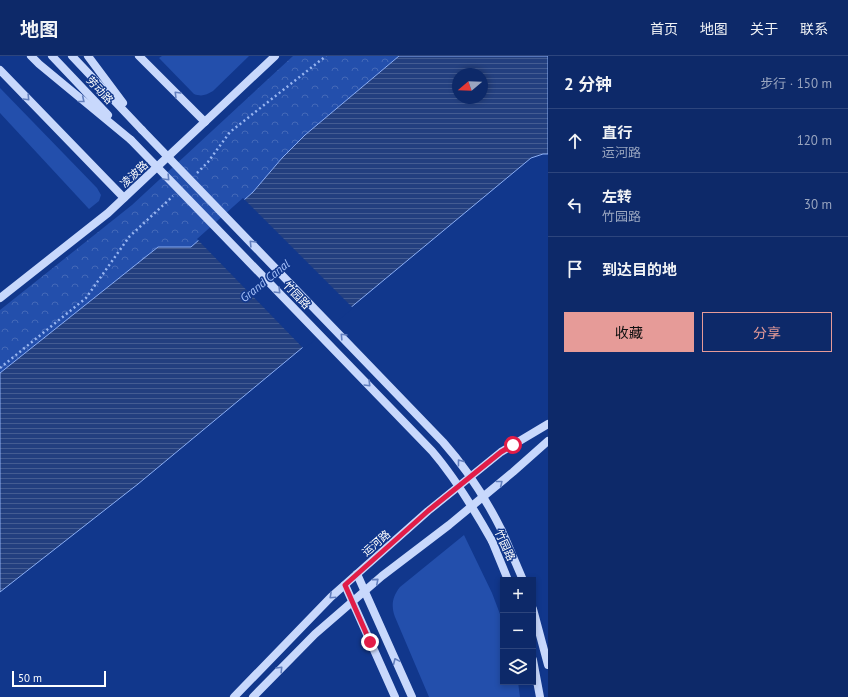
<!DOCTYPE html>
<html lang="zh">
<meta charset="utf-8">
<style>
:root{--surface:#0d2969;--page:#16316f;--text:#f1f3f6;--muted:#9aa6c0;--line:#2d457d;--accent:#e69b98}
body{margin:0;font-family:"PT Sans","Noto Sans SC",sans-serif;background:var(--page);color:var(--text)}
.controls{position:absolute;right:12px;bottom:12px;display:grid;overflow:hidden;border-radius:0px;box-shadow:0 2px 6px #0003}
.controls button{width:36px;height:36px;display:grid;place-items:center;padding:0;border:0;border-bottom:1px solid var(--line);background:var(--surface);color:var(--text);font:20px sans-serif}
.compass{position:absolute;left:452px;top:12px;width:36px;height:36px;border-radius:50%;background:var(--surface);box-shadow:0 2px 6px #0003;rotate:251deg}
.scale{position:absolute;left:12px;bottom:10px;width:94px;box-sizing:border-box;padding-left:4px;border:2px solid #fff;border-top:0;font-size:11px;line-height:14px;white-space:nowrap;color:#fff;-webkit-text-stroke:3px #11378c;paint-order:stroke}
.stop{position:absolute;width:12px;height:12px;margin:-9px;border:3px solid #e11d48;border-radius:50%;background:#fff}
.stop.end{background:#e11d48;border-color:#fff;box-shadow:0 1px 4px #0008}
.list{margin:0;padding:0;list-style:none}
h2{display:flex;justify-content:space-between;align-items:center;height:52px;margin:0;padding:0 16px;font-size:17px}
h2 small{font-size:13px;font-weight:400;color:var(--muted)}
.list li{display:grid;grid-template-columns:26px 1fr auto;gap:12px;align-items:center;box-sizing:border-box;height:64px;padding:0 16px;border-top:1px solid var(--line)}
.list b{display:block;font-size:15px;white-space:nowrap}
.list p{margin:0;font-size:13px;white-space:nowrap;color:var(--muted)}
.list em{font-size:13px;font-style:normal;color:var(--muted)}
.actions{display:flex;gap:8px;padding:12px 16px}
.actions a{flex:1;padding:9px 0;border:1px solid var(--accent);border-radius:0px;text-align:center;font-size:14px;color:var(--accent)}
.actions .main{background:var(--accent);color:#111}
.icon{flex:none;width:22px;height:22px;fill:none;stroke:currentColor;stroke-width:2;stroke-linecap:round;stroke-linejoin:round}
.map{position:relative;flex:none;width:548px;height:641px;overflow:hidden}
header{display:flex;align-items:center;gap:24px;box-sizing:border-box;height:56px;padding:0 20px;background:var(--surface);border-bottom:1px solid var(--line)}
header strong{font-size:19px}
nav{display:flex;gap:22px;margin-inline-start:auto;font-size:14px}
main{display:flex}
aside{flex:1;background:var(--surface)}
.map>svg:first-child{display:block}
.grass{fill:#234fac}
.park{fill:url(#park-crowns)}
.water{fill:url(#water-rules);stroke:#8baef5;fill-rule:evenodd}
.pier{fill:#11378c}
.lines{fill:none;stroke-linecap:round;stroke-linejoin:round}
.path{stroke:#99b6f1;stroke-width:2.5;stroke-dasharray:2 3;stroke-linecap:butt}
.secondary{stroke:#c8d8fc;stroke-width:8}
.secondary-bridge{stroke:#c8d8fc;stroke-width:8}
.oneway{stroke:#637fbe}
.route{stroke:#e11d48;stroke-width:5}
.labels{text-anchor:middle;stroke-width:3;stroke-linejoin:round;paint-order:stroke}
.street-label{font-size:11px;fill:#fff;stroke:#11378c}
.water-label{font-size:12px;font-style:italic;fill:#a5c0f9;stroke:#11378c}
</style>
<header>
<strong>地图</strong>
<nav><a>首页</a><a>地图</a><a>关于</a><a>联系</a></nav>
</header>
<main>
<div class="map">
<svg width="548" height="641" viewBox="0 0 548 641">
<defs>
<pattern id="park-crowns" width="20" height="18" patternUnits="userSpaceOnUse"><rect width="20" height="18" fill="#234fac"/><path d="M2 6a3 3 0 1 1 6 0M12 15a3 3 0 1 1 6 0" fill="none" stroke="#4469b8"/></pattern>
<pattern id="water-rules" width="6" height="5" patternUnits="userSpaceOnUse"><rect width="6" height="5" fill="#233f7f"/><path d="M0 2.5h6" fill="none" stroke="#445c92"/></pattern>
</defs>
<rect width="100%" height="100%" fill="#11378c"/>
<g class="grass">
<path d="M162,0H249L213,35C206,39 202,41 194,38L159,2Z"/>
<path d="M0,32L97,132L101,139L99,145L89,153L0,57Z"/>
<path d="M464,479L492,537L503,566V626H518L520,641H429L395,561C391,550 392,541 400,531Z"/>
</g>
<path class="park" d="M293,0H399L305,79L282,102L253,136L191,191H158L0,317V254L132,149Z"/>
<path class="water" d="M399,0H548V98H543L531,102L138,428L0,536V317L158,191H191L253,136L282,102L305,79ZM458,18H482V42H458Z"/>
<path class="pier" d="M243,142L353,252L304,293L197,183Z"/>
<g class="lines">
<g class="path">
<path d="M197,117L208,106L230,76L326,0"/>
<path d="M0,312L86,242L129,181L173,140"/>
</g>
<g class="secondary">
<path d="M31,0L39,8L131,84"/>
<path d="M52,0L108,59"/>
<path d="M72,0L142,74"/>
<path d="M88,0L123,47"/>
<path d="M139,0L205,66"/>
<path d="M0,14L124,142"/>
<path d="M0,242L108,157L275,0"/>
<path d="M502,475L523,524"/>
<path d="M492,485L508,524"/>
<path d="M357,518L412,641"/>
<path d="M345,529L395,641"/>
<path d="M533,553L548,609"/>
<path d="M533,604L540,641"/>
<path d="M234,641L331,541L428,455L501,396L548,368"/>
<path d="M253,641L315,578L382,520L449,469L513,416L548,385"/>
</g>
<g class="secondary-bridge">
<path d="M142,74L443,386C467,413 486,443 502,475"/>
<path d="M131,84L432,395C456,423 474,453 492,485"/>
</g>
</g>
<defs><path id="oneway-chevron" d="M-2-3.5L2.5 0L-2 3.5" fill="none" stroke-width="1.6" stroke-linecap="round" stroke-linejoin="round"/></defs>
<g class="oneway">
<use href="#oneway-chevron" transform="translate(177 38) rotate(-135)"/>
<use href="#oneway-chevron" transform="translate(27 42) rotate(46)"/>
<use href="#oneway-chevron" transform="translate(82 44) rotate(39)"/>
<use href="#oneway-chevron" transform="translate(167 122) rotate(46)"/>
<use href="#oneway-chevron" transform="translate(252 187) rotate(-134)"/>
<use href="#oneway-chevron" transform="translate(278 235) rotate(46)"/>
<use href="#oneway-chevron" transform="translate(343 280) rotate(-134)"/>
<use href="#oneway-chevron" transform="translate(368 328) rotate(46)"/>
<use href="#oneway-chevron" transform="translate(460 406) rotate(-127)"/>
<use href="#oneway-chevron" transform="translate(500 427) rotate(-39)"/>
<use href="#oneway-chevron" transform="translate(376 525) rotate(-41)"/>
<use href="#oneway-chevron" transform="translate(332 540) rotate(137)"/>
<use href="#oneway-chevron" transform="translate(396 605) rotate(-114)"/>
<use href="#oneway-chevron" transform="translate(280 613) rotate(-46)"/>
</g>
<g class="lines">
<path class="route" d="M370,586L345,529L428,455L501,396L513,389"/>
</g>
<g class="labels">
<g class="street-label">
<text transform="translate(100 34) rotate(47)" y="4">劳动路</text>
<text transform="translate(134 118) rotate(-43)" y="4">凌波路</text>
<text transform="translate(297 239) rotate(46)" y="4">竹园路</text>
<text transform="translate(376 487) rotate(-41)" y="4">运河路</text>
<text transform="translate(505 489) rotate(65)" y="4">竹园路</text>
</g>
<g class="water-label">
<text transform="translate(265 225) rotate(-39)" y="4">Grand Canal</text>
</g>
</g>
</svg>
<div class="controls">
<button>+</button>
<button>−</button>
<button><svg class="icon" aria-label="layers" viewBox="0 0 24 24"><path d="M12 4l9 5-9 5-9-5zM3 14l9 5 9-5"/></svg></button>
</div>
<svg class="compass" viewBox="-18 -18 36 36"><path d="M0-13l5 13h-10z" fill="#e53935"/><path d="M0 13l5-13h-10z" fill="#9aa6c0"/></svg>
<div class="scale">50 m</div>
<div class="stop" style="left:513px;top:389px"></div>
<div class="stop end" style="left:370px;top:586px"></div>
</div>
<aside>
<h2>2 分钟<small>步行 · 150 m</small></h2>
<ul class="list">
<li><svg class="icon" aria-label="ahead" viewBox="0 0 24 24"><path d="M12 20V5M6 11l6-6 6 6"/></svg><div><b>直行</b><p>运河路</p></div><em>120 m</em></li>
<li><svg class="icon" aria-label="left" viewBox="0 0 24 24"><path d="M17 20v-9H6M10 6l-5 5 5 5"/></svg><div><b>左转</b><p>竹园路</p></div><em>30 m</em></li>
<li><svg class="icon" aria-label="arrive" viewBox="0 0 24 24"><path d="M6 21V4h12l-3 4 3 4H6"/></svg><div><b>到达目的地</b></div></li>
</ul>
<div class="actions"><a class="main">收藏</a><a>分享</a></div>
</aside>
</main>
